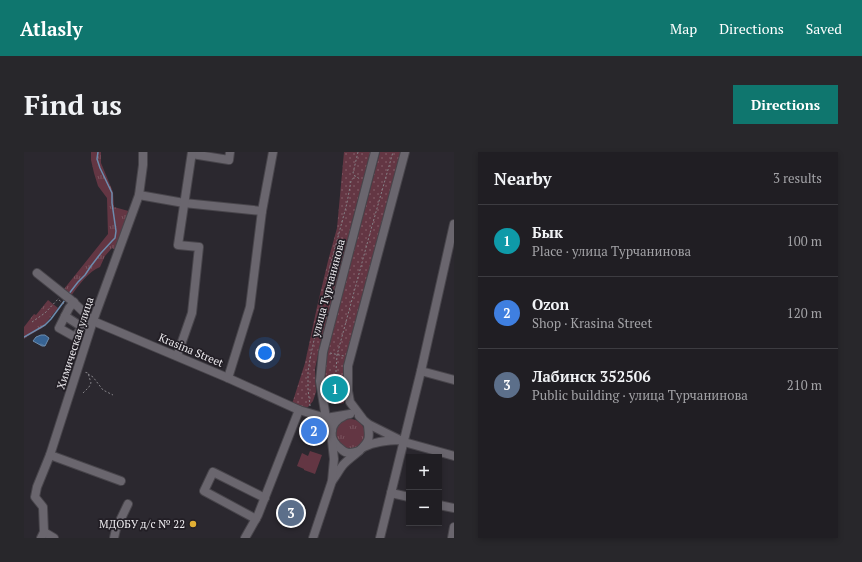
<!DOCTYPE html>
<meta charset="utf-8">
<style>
:root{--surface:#201e23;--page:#28272b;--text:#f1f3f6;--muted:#a2a2a6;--line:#3d3c41;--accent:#0f766e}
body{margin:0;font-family:"PT Serif",serif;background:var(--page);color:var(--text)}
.controls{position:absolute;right:12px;bottom:12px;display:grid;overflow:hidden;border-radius:0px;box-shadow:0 2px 6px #0003}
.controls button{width:36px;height:36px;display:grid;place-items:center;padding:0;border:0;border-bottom:1px solid var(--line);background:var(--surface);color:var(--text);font:20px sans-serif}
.you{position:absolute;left:241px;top:201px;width:14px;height:14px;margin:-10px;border:3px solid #fff;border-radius:50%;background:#1a73e8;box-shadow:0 0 0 6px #1a73e833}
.badge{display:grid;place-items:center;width:26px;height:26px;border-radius:50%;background:var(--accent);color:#fff;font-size:13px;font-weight:700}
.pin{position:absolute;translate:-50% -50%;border:2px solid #fff;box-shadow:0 1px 4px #0006}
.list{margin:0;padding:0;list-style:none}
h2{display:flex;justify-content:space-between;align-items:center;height:52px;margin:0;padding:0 16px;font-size:17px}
h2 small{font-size:13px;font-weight:400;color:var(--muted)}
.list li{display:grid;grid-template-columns:26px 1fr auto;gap:12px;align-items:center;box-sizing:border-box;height:72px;padding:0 16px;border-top:1px solid var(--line)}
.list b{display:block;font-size:15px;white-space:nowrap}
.list p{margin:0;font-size:13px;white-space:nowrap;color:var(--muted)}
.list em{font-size:13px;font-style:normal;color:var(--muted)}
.map{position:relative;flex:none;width:430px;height:386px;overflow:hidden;border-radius:0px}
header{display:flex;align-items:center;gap:24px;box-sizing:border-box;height:56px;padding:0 20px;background:var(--accent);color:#fff}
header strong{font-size:19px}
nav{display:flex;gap:22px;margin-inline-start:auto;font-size:14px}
.intro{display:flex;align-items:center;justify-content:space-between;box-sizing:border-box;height:96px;padding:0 24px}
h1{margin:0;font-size:28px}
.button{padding:10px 18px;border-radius:0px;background:var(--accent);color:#fff;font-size:14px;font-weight:700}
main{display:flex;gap:24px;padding:0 24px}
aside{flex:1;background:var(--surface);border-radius:0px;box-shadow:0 2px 6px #0003}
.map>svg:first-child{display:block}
.grass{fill:url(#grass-tufts)}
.park{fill:url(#park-dots)}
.pitch{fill:#633643}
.water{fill:url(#water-ripples);stroke:#6d8cae}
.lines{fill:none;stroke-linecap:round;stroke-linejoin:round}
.stream{stroke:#6d8cae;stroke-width:1.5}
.minor-casing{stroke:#48454b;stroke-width:10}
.path{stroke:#858388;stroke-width:1;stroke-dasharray:2 2;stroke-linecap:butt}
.minor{stroke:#6a666e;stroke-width:8}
.poi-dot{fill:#e1af34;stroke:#221e25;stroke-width:1.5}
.labels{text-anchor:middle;stroke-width:3.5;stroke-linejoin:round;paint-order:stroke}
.street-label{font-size:11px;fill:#eceaee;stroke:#221e25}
.poi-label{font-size:11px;fill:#eceaee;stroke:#221e25;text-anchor:end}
</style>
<header>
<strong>Atlasly</strong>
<nav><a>Map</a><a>Directions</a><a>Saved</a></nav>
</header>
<div class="intro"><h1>Find us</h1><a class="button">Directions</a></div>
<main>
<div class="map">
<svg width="430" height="386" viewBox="0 0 430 386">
<defs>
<pattern id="grass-tufts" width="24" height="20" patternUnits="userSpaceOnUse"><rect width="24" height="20" fill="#633643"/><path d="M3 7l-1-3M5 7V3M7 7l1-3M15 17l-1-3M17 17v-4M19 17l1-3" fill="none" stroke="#7a535e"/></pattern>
<pattern id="park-dots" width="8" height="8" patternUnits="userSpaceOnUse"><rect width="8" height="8" fill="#633643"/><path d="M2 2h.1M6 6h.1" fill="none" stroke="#7a535e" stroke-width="1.8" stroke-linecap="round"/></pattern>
<pattern id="water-ripples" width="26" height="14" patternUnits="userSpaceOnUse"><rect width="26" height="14" fill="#376393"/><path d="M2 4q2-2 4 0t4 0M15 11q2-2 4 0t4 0" fill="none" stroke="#547aa2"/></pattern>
</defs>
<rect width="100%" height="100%" fill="#2b282f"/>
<g class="grass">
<path d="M67,0H77V11L89,40L90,55L108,60L93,99L88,96L81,104L76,115C65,119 54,134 47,144L40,137L84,82L83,46L74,34L70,21L67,8Z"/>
<path d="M24,148L34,156L18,176L4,184L0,187V175L10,162L12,163Z"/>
<circle cx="326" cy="282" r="15"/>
</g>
<g class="park">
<path d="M320,0H347L329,66L315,124L297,188L291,217L292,240L289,249L284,255L278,256L268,252L281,211L293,155L304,109L313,76Z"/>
<path d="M356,0H378L322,205C320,220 318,235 320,251C320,251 315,252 314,252C293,250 303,205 305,193Z"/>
</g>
<path class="pitch" d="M286,299L298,303L291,322L280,318V317L273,314L278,301L284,304Z"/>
<path class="water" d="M17,183H21L25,186L21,194H18L9,189L12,185Z"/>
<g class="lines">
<g class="stream">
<path d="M44,143L54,130L61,123L67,114L77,101L88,89L91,86L92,79L88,51V41L76,16L73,7L74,0"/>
<path d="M0,185L21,173L27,167L41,148"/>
</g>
<g class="minor-casing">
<g id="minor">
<path d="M168,2L205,8L206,0"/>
<path d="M115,43L160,51L238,59"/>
<path d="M13,121L47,148L69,169L204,226L275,258L302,266L326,262"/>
<path d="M50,150L45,156L35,176L51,185L59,174L64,173L69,169"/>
<path d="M41,164L58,175"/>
<path d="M153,204L168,161L175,95L154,93L168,0"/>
<path d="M397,219L430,228"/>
<path d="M204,226L226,155L238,59L249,0"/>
<path d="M320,264C305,271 303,287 317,297C319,299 322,301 325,301C328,301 332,300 335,299"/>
<path d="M338,266L326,250L324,239V214L381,0"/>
<path d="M344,272L380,290L430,304"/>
<path d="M308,278L302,266L296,229L299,200L351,0"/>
<path d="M340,295C352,289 363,289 376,288"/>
<path d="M26,303L97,329"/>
<path d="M308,329C312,324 315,318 319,313C326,305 341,297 344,288C346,283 344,277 344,272L335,264"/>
<path d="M367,341L385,345"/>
<path d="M415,353L430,356"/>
<path d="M232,367L180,339L189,320L241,346"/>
<path d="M20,380L30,386"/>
<path d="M17,386L20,380L19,355L11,345L13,335L26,303L69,169L115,43L119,13V0"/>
<path d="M90,386L92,377L104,352"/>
<path d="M221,386L234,363L275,258"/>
<path d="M289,386L308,329L310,307L308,289"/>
<path d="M356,386L397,219L430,72"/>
<path d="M428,386L430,375"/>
</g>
</g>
<g class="path">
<path d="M334,0L329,21L331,24L336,27"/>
<path d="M35,148L40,152"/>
<path d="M8,170L21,161L35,146"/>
<path d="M306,201L320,204"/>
<path d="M64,222L69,225L79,238L89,243"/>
<path d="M311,236L313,203L346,81L369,0"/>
<path d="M59,241L65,235L67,231L64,221L60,220"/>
<path d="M286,254L284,237V219L287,202L306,115L323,51L327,29L331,24"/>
</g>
<use href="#minor" class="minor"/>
</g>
<circle class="poi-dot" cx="169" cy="372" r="4"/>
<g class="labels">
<g class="street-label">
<text transform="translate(304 136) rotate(-75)" y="4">улица Турчанинова</text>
<text transform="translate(51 191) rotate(-72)" y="4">Химическая улица</text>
<text transform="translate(167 198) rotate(23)" y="4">Krasina Street</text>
</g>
<g class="poi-label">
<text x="161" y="376">МДОБУ д/с № 22</text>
</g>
</g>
</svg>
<div class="controls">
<button>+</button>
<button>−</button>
</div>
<div class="you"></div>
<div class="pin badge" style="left:311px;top:237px;background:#0f9aa8">1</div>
<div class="pin badge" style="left:290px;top:279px;background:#3f7fe0">2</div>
<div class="pin badge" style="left:267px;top:361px;background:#5c6f8a">3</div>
</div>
<aside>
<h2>Nearby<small>3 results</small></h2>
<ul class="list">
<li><span class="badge" style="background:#0f9aa8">1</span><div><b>Бык</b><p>Place · улица Турчанинова</p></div><em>100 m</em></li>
<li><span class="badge" style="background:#3f7fe0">2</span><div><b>Ozon</b><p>Shop · Krasina Street</p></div><em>120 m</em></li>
<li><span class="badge" style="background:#5c6f8a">3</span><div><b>Лабинск 352506</b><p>Public building · улица Турчанинова</p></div><em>210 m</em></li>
</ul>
</aside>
</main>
